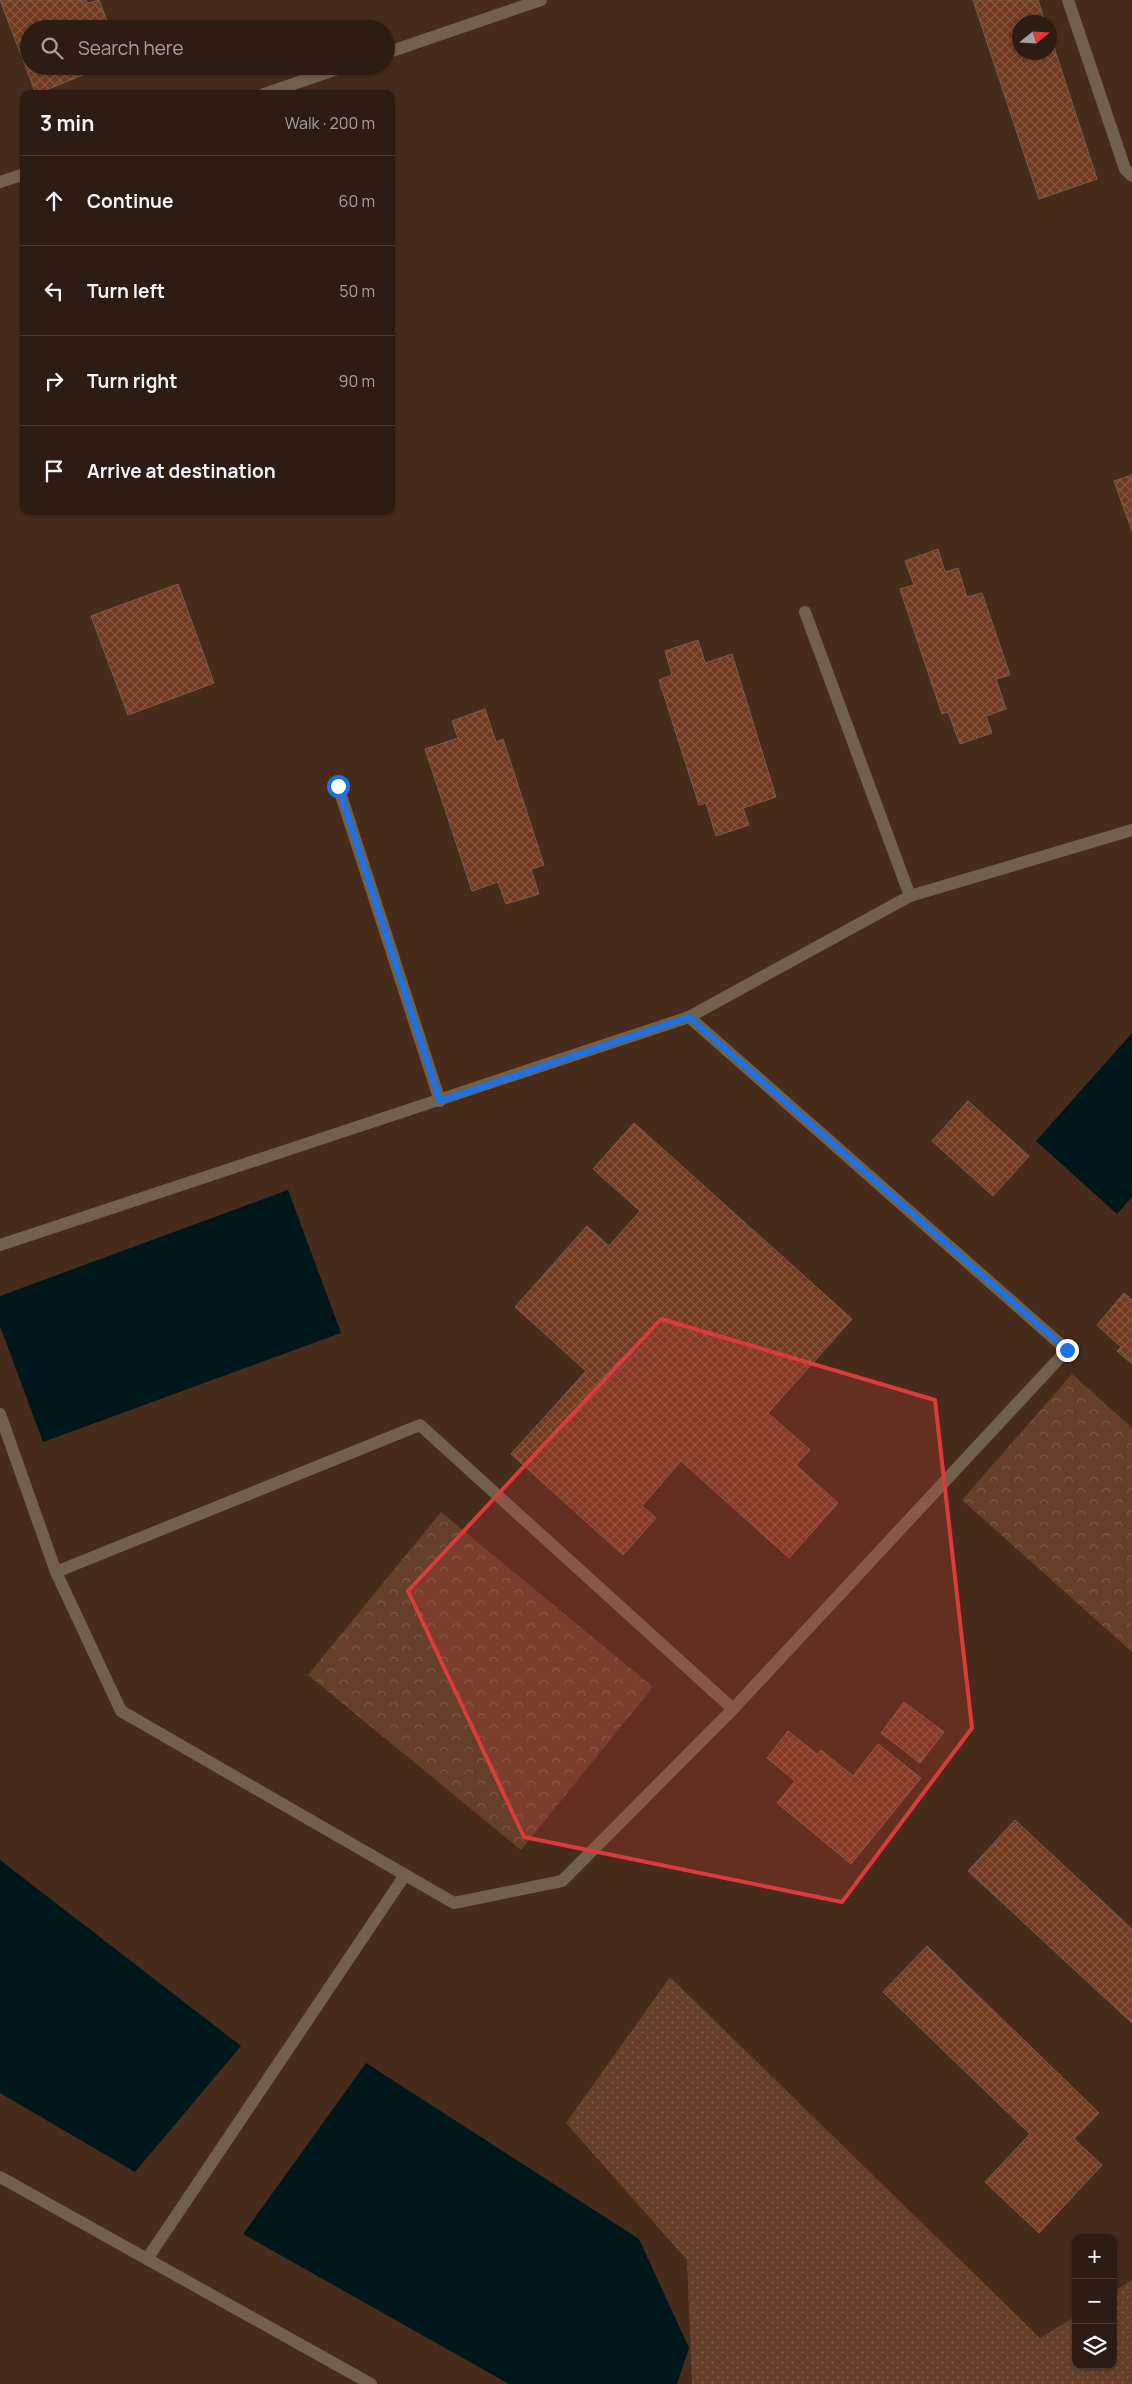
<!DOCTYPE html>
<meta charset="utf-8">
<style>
:root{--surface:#2c1c13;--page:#382921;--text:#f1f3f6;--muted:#a6a1a0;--line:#483a33}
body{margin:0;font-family:Manrope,sans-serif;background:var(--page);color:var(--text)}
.controls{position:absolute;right:15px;bottom:15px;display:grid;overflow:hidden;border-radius:10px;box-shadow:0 1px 4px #0004}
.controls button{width:45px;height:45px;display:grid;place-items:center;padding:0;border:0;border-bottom:1px solid var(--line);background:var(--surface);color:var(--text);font:25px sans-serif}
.compass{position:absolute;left:1012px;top:15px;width:45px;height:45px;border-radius:50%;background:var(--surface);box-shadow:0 1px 4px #0004;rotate:72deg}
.stop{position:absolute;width:15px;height:15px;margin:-11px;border:4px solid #1a73e8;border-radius:50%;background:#fff}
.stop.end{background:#1a73e8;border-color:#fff;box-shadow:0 1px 5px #0008}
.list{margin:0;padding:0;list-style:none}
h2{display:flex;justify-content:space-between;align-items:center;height:65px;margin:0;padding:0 20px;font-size:21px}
h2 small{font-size:16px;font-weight:400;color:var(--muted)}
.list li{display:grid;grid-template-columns:32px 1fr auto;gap:15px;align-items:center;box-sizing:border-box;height:90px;padding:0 20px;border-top:1px solid var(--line)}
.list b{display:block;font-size:19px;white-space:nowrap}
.list em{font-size:16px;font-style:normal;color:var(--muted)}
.icon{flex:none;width:28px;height:28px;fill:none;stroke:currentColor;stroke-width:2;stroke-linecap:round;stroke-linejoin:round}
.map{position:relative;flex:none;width:1132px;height:2384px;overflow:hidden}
.search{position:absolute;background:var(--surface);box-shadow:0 1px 4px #0004;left:20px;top:20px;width:375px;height:55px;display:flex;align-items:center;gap:12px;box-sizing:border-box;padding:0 18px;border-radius:28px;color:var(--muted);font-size:19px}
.panel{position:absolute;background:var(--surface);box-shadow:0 1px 4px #0004;left:20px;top:90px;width:375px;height:425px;border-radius:10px}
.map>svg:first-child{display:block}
.built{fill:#472b1b;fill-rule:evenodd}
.grass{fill:url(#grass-dots)}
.park{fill:url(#park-crowns)}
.water{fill:#00171c}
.building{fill:url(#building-cross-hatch);stroke:#775d51}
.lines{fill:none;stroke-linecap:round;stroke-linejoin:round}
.minor{stroke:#72604b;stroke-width:12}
.route{stroke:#1a73e8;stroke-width:6}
.marked{fill:#da3b3b;fill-opacity:0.2;stroke:#da3b3b;stroke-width:4;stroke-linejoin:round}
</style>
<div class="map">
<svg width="1132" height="2384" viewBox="0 0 1132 2384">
<defs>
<pattern id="grass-dots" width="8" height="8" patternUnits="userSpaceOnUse" patternTransform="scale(1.25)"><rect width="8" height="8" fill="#653f29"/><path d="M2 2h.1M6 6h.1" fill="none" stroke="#7c5b48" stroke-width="1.8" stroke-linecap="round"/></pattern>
<pattern id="park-crowns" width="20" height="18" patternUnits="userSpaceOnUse" patternTransform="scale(1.25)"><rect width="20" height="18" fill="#653f29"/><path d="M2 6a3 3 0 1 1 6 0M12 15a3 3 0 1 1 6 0" fill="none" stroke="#7c5b48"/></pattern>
<pattern id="building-cross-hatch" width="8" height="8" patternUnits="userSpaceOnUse" patternTransform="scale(1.25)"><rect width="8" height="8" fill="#71391f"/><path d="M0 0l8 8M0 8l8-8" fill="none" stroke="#86563f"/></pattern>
</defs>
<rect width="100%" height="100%" fill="#3b2619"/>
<path class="built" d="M0,0H1132V2384H0ZM1020,22H1050V52H1020ZM29,29H386V66H29ZM24,94H391V511H24ZM1076,2238H1113V2365H1076Z"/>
<path class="grass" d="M670,1977L1040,2338L1076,2316V2365H1113V2292L1132,2280V2384H692L687,2260L566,2123Z"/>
<g class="park">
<path d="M1072,1374L1132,1428V1652L962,1500Z"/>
<path d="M441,1512L653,1687L521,1850L308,1675Z"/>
</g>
<g class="water">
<path d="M1132,1033V1197L1117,1214L1036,1141Z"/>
<path d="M288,1190L341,1333L43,1442L0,1326V1296Z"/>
<path d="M0,1860L241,2046L135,2172L0,2093Z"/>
<path d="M366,2063L639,2239L689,2348L677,2384H509L243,2234Z"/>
</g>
<g class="building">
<path d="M0,0H86L88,3L99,0L110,29H29V66H105L36,94Z"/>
<path d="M973,0H1038L1045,22H1020V52H1050V35L1097,179L1039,199Z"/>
<path d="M1132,475V531L1114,481Z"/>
<path d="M938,549L945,572L958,568L967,597L982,593L1010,675L996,679L1006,709L986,716L992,733L960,744L948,712L942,714L900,589L914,585L905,561Z"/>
<path d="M178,584L214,683L128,715L91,616Z"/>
<path d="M698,640L705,663L732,654L776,797L743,808L749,825L716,836L706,803L699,805L659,680L672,675L665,651Z"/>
<path d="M485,709L496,742L503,739L544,865L531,869L539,894L506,904L498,882L472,891L425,749L458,738L452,721Z"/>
<path d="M968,1101L1029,1156L993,1196L932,1141Z"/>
<path d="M634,1123L852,1319L768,1413L810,1450L796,1465L838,1503L789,1558L681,1461L642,1506L656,1518L623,1555L511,1454L586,1371L515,1307L587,1226L609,1246L640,1211L593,1169Z"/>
<path d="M1124,1293L1132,1300V1364L1117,1351L1121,1347L1097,1325Z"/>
<path d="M904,1702L944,1732L920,1763L881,1733Z"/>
<path d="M788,1731L817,1754L821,1750L853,1776L878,1744L921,1778L851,1864L777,1803L795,1781L767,1758Z"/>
<path d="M1015,1820L1132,1929V2023L968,1871Z"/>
<path d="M927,1946L1099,2113L1074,2139L1102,2165L1039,2233L985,2182L1030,2134L883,1992Z"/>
</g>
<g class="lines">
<g class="minor">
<path d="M1068,0L1125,169L1132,176"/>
<path d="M386,53L541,0"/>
<path d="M264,94L346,66"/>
<path d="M0,182L24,174"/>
<path d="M805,612L910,896"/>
<path d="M338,786L440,1101"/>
<path d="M0,1245L689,1017L910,896L1132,830"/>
<path d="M0,1414L56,1572L121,1711L454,1903L562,1881L733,1709L1067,1350L689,1017"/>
<path d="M56,1572L420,1425L733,1709"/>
<path d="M0,2177L371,2384"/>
<path d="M147,2259L405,1875"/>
</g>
</g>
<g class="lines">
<path class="route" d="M338,786L440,1101L689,1017L1067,1350"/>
</g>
<path class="marked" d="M661,1319L935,1400L972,1728L842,1902L524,1837L408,1591Z"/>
</svg>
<div class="controls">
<button>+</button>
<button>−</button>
<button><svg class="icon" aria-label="layers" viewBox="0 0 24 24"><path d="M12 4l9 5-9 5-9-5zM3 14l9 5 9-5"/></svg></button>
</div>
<svg class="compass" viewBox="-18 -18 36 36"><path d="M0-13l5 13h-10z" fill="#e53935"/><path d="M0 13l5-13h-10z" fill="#a6a1a0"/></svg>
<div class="stop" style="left:338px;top:786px"></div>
<div class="stop end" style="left:1067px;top:1350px"></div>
<div class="search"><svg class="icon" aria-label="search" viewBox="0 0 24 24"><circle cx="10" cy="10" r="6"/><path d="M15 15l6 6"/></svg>Search here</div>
<section class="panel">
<h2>3 min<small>Walk · 200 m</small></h2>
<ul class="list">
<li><svg class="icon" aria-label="ahead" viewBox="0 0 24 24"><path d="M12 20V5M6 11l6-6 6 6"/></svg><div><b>Continue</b></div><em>60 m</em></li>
<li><svg class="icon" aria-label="left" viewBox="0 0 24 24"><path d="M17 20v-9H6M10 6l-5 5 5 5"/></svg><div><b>Turn left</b></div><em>50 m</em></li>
<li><svg class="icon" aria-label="right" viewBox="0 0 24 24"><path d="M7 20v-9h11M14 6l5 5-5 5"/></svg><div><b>Turn right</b></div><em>90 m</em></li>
<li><svg class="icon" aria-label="arrive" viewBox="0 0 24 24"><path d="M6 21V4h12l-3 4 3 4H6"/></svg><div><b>Arrive at destination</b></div></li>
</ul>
</section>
</div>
